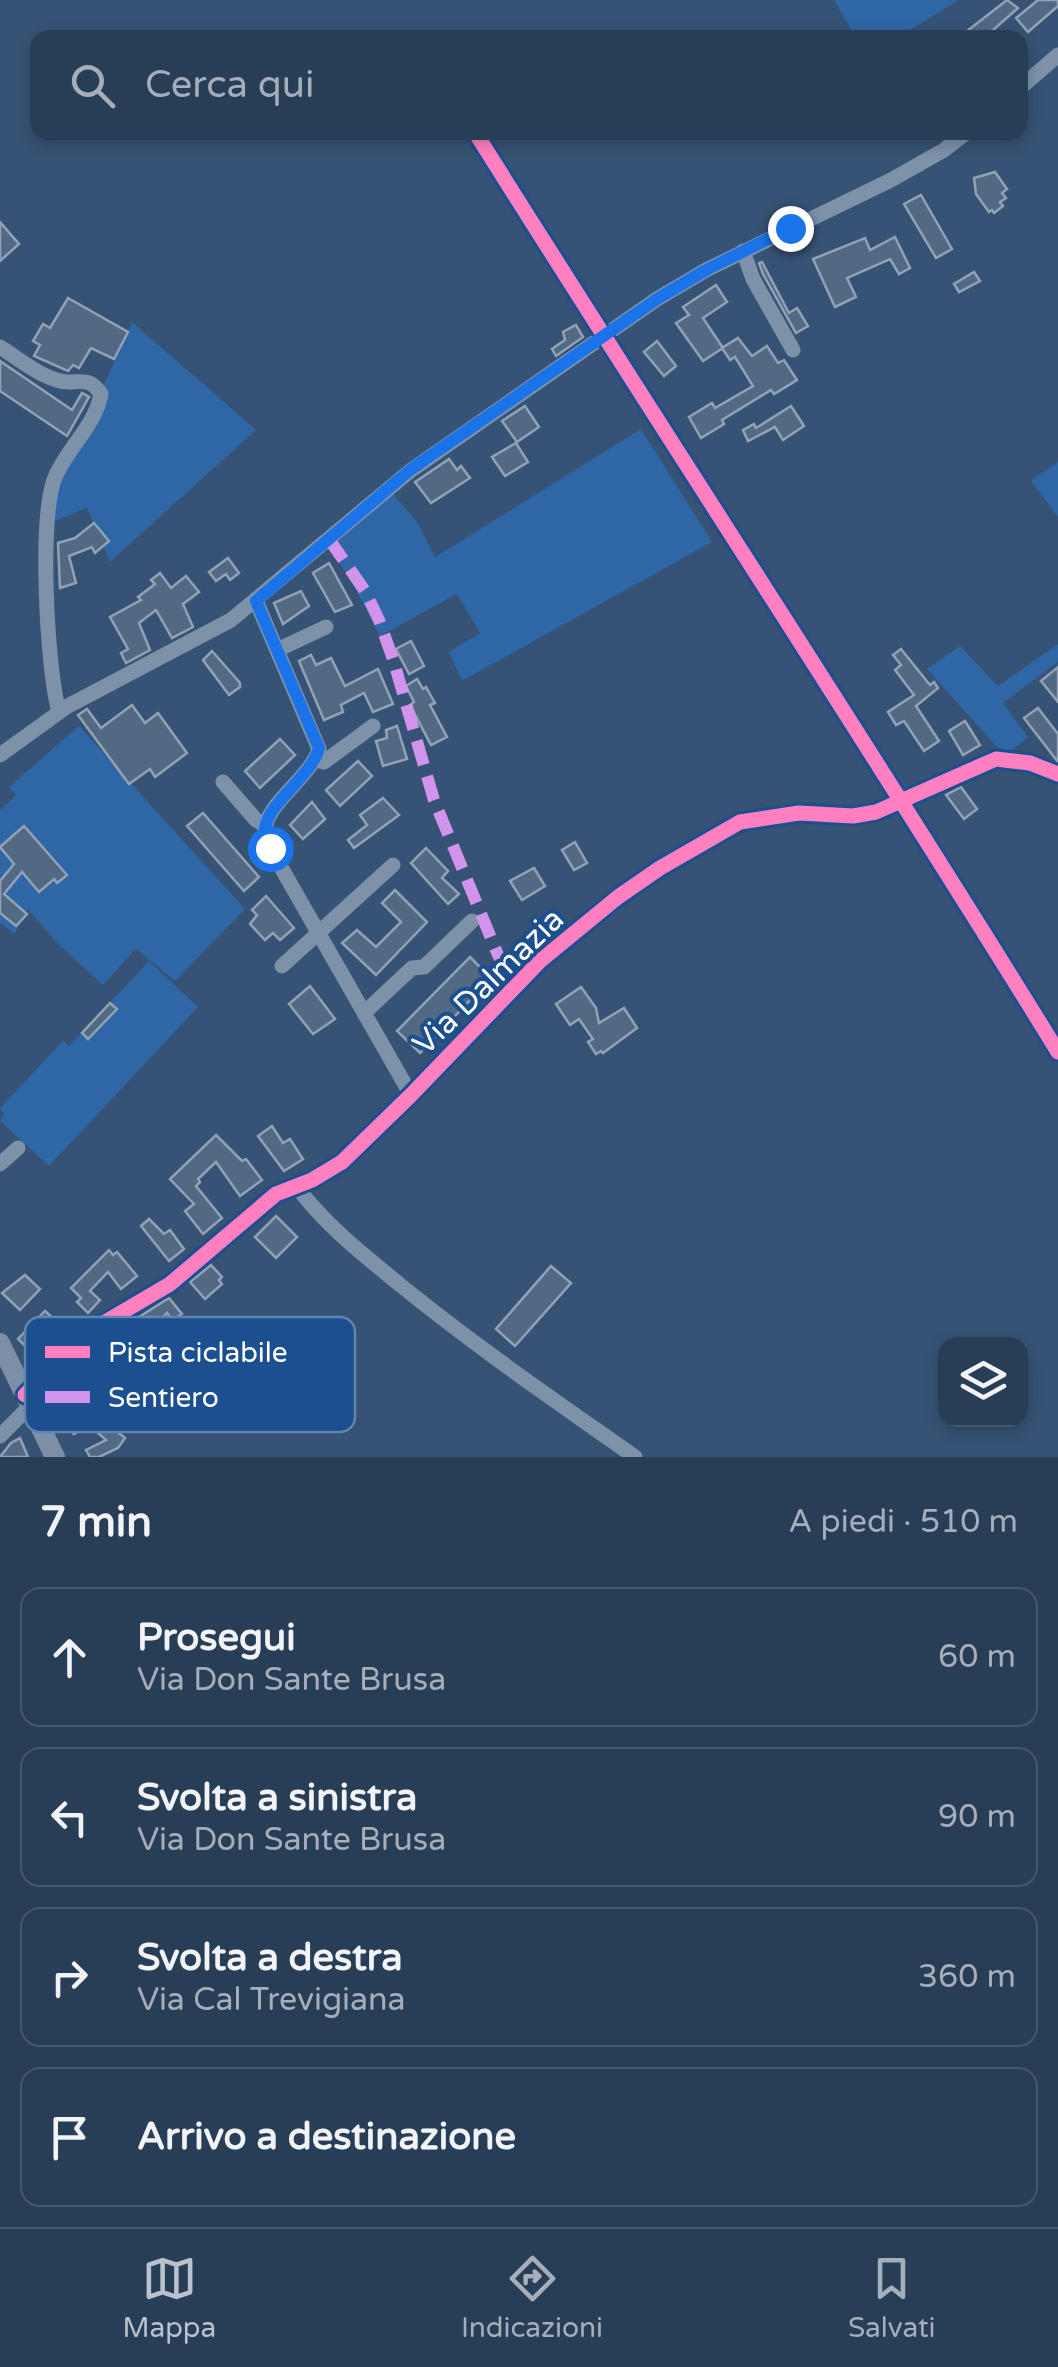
<!DOCTYPE html>
<html lang="it">
<meta charset="utf-8">
<style>
:root{--surface:#283e57;--page:#344961;--text:#f1f3f6;--muted:#a5aeba;--line:#44576d;--accent:#b9c2ce}
body{margin:0;font-family:"Varela Round",sans-serif;background:var(--page);color:var(--text)}
.controls{position:absolute;right:30px;bottom:30px;display:grid;overflow:hidden;border-radius:20px;box-shadow:0 5px 15px #0003}
.controls button{width:90px;height:90px;display:grid;place-items:center;padding:0;border:0;border-bottom:2px solid var(--line);background:var(--surface);color:var(--text);font:50px sans-serif}
.stop{position:absolute;width:30px;height:30px;margin:-22px;border:8px solid #1a73e8;border-radius:50%;background:#fff}
.stop.end{background:#1a73e8;border-color:#fff;box-shadow:0 2px 10px #0008}
.list{margin:0;padding:0;list-style:none}
h2{display:flex;justify-content:space-between;align-items:center;height:130px;margin:0;padding:0 40px;font-size:42px}
h2 small{font-size:32px;font-weight:400;color:var(--muted)}
.list li{display:grid;grid-template-columns:65px 1fr auto;gap:30px;align-items:center;box-sizing:border-box;height:140px;margin:0 20px 20px;padding:0 20px;border:2px solid var(--line);border-radius:20px}
.list b{display:block;font-size:38px;white-space:nowrap}
.list p{margin:0;font-size:32px;white-space:nowrap;color:var(--muted)}
.list em{font-size:32px;font-style:normal;color:var(--muted)}
.icon{flex:none;width:55px;height:55px;fill:none;stroke:currentColor;stroke-width:2;stroke-linecap:round;stroke-linejoin:round}
.map{position:relative;flex:none;width:1058px;height:1457px;overflow:hidden}
.search{position:absolute;background:var(--surface);box-shadow:0 5px 15px #0003;left:30px;right:30px;top:30px;height:110px;display:flex;align-items:center;gap:25px;box-sizing:border-box;padding:0 35px;border-radius:20px;color:var(--muted);font-size:38px}
.sheet{height:770px;background:var(--surface)}
nav{display:flex;justify-content:space-around;align-items:center;box-sizing:border-box;height:140px;border-top:2px solid var(--line);background:var(--surface);font-size:28px;color:var(--muted)}
nav a{display:grid;justify-items:center;gap:5px}
nav .on{color:var(--accent)}
.map>svg:first-child{display:block}
.green{fill:#2f66a5}
.building{fill:#526984;stroke:#92a2b6;stroke-width:2.5}
.lines{fill:none;stroke-linecap:round;stroke-linejoin:round}
.minor{stroke:#7d92a8;stroke-width:15}
.major{stroke:#7d8ea7;stroke-width:20}
.quiet{stroke:#d193ec;stroke-width:12;stroke-dasharray:25 12;stroke-linecap:butt}
.cycleway-casing{stroke:#1b4f8f;stroke-width:21}
.cycleway{stroke:#ff80c0;stroke-width:15}
.route{stroke:#1a73e8;stroke-width:12}
.labels{text-anchor:middle;stroke-width:8;stroke-linejoin:round;paint-order:stroke}
.street-label{font-size:32px;fill:#fff;stroke:#1b4f8f}
.key{fill:#1b4f8f;stroke:#5f84b1;stroke-width:2.5}
.key-label{font-size:28px;fill:#fff}
</style>
<div class="map">
<svg width="1058" height="1457" viewBox="0 0 1058 1457">
<rect width="100%" height="100%" fill="#365274"/>
<g class="green">
<path d="M834,0H959L899,37L856,38Z"/>
<path d="M132,322L256,430L110,562L87,508L40,527Z"/>
<path d="M641,429L712,542L462,681L449,652L480,633L457,594L380,636L348,575L328,549L393,494L418,523L435,557Z"/>
<path d="M1058,462V517L1031,481Z"/>
<path d="M1058,644V662L1003,703L1028,737L1005,756L927,669L960,646L998,686Z"/>
<path d="M79,726L245,909L175,981L136,949L103,985L56,942L28,909L14,934L0,922V810L16,795L9,787Z"/>
<path d="M149,961L198,1007L49,1166L0,1121L4,1115L0,1108L63,1041L69,1046Z"/>
</g>
<g class="building">
<path d="M1007,0L1018,8L984,38H958Z"/>
<path d="M1038,0H1058V6L1028,32L1016,18Z"/>
<path d="M995,172L1007,189L1002,193L1006,198L1000,202L1003,206L994,213L992,210L989,212L976,194L974,178Z"/>
<path d="M921,195L952,249L936,258L904,204Z"/>
<path d="M0,222L19,244L0,261Z"/>
<path d="M895,237L910,268L899,274L890,259L847,278L856,297L835,307L813,259L865,238L870,250Z"/>
<path d="M762,262L789,313L797,308L808,326L796,333L763,274L759,263Z"/>
<path d="M974,272L980,281L959,292L954,284Z"/>
<path d="M716,285L727,302L703,318L723,348L703,361L676,323L689,315L683,307Z"/>
<path d="M68,298L128,332L114,359L91,348L79,368L73,365L68,371L34,356L40,345L33,341L43,324L50,328Z"/>
<path d="M576,325L583,337L556,356L552,349L565,340L563,332Z"/>
<path d="M738,338L752,356L767,346L778,363L784,360L797,380L774,394L771,390L722,420L724,424L701,438L689,417L712,403L715,408L753,386L735,357L730,360L722,348Z"/>
<path d="M657,341L676,366L664,376L644,352Z"/>
<path d="M0,361L72,410L82,393L89,397L67,436L0,391Z"/>
<path d="M525,406L539,427L517,442L502,421Z"/>
<path d="M791,406L804,426L783,440L775,427L748,441L743,430L754,424L756,428Z"/>
<path d="M516,443L528,462L505,476L492,457Z"/>
<path d="M449,459L457,470L461,466L470,478L431,503L415,482Z"/>
<path d="M94,523L109,541L95,553L92,547L69,556L76,583L60,588L58,543L75,538Z"/>
<path d="M228,558L239,573L230,580L226,574L216,581L209,572Z"/>
<path d="M329,563L352,605L335,612L313,573Z"/>
<path d="M160,573L171,588L186,576L199,592L183,604L193,627L172,638L156,610L139,623L150,650L126,663L121,653L128,649L110,617L141,600L138,597L155,584L151,580Z"/>
<path d="M301,591L309,606L283,624L274,603Z"/>
<path d="M411,641L424,666L409,674L396,649Z"/>
<path d="M901,649L930,685L934,682L938,688L916,706L939,741L924,751L904,721L896,725L888,712L914,695L895,670L901,665L893,655Z"/>
<path d="M212,651L240,683V687L229,695L203,660Z"/>
<path d="M311,655L316,665L331,658L345,686L378,669L393,704L373,712L364,693L341,705L343,712L324,720L299,661Z"/>
<path d="M1058,667V702L1041,681Z"/>
<path d="M417,679L423,689L426,687L435,703L430,705L447,737L431,745L410,705L414,702L406,686Z"/>
<path d="M132,705L145,723L158,713L187,753L155,777L150,769L129,784L78,715L87,709L101,728Z"/>
<path d="M1038,708L1058,734V762L1024,718Z"/>
<path d="M965,721L980,745L963,755L949,731Z"/>
<path d="M397,726L407,759L383,766L376,741L387,738L386,730Z"/>
<path d="M280,739L295,755L260,788L245,771Z"/>
<path d="M358,761L372,776L340,806L326,790Z"/>
<path d="M961,787L977,809L964,819L946,795Z"/>
<path d="M383,798L399,815L354,848L348,840L367,825L360,815Z"/>
<path d="M312,802L325,819L303,839L290,825Z"/>
<path d="M203,813L259,877L244,891L187,826Z"/>
<path d="M24,826L67,875L57,883L54,879L39,892L22,872L4,894L27,914L16,926L0,913V881L14,864L0,847Z"/>
<path d="M575,842L587,863L574,870L562,850Z"/>
<path d="M426,848L448,871L442,878L459,894L448,904L411,863Z"/>
<path d="M534,868L545,886L522,900L510,881Z"/>
<path d="M395,890L427,922L376,975L342,943L357,930L376,947L401,922L382,903Z"/>
<path d="M266,896L294,928L280,940L273,933L265,940L250,924L257,915L252,910Z"/>
<path d="M470,957L491,978L420,1053L397,1031Z"/>
<path d="M310,986L335,1019L313,1034L289,1004Z"/>
<path d="M581,987L596,1008L599,1023L624,1008L637,1028L603,1053L601,1051L596,1054L588,1042L593,1039L579,1019L570,1025L556,1004Z"/>
<path d="M110,1003L117,1009L88,1039L82,1033Z"/>
<path d="M272,1126L283,1143L290,1139L303,1159L284,1171L258,1136Z"/>
<path d="M216,1135L242,1161L246,1159L262,1180L240,1196L216,1162L198,1179L200,1182L196,1186L222,1218L203,1234L185,1211L194,1204L170,1179Z"/>
<path d="M276,1216L297,1237L276,1258L255,1237Z"/>
<path d="M149,1219L164,1234L170,1230L184,1249L169,1261L141,1226Z"/>
<path d="M109,1250L113,1255L117,1252L137,1276L121,1289L108,1272L90,1291L100,1300L88,1313L77,1302L81,1298L71,1288Z"/>
<path d="M211,1265L222,1277L219,1280L222,1284L205,1299L190,1282Z"/>
<path d="M551,1266L571,1283L515,1346L496,1329Z"/>
<path d="M25,1275L40,1289L20,1310L2,1293Z"/>
<path d="M169,1298L182,1314L172,1320L167,1313L146,1333L156,1344L147,1351L125,1326Z"/>
<path d="M45,1311L66,1330L39,1359L18,1339Z"/>
<path d="M119,1384L135,1397L126,1408L130,1411L115,1430L125,1438L118,1448L99,1457H90L86,1450L106,1440L88,1424Z"/>
<path d="M76,1407L88,1425L74,1434L62,1416Z"/>
<path d="M20,1438L28,1457H0L11,1443Z"/>
</g>
<g class="lines">
<g class="minor">
<path d="M1020,88L1058,55"/>
<path d="M743,251L753,279L793,350"/>
<path d="M0,347C18,358 45,381 67,382C84,382 90,378 101,394C95,426 69,446 56,475C38,512 47,670 59,712"/>
<path d="M256,601L319,749C312,776 263,806 265,832C265,837 268,843 270,848L411,1095"/>
<path d="M277,650L326,627"/>
<path d="M0,755L68,706L231,620L410,471L657,299L706,270L891,180L944,150L967,132"/>
<path d="M316,760L324,762L373,726"/>
<path d="M223,782L256,820L266,826"/>
<path d="M282,966L393,865"/>
<path d="M364,1013L412,968L424,967L472,921"/>
<path d="M0,1164L18,1148"/>
<path d="M297,1187C326,1226 366,1257 404,1288C478,1348 557,1402 635,1457"/>
<path d="M25,1395L85,1334L170,1284L276,1194L312,1180L342,1162L411,1095L540,961L618,897L660,868L740,822L799,813L853,816L876,812L996,759L1030,763L1058,774"/>
<path d="M0,1436L30,1406"/>
</g>
<path class="major" d="M0,1343L55,1457"/>
<path class="quiet" d="M329,539L365,591L379,620L393,659L434,800L498,955L517,987"/>
<g class="cycleway-casing">
<g id="cycleway">
<path d="M475,132C668,440 868,743 1058,1052"/>
<path d="M25,1395L85,1334L170,1284L276,1194L312,1180L342,1162L411,1095L540,961L618,897L660,868L740,822L799,813L853,816L876,812L996,759L1030,763L1058,774"/>
</g>
</g>
<use href="#cycleway" class="cycleway"/>
</g>
<g class="lines">
<path class="route" d="M270,848C268,842 265,837 265,832C263,806 312,777 319,748L256,601L410,470L657,299L706,270L790,228"/>
</g>
<g class="labels">
<g class="street-label">
<text transform="translate(488 981) rotate(-44)" y="11">Via Dalmazia</text>
</g>
</g>
<rect x="25" y="1317" width="330" height="115" rx="15" class="key"/>
<rect x="45" y="1346" width="45" height="12" fill="#ff80c0"/>
<rect x="45" y="1391" width="45" height="12" fill="#d193ec"/>
<g class="key-label">
<text x="108" y="1362">Pista ciclabile</text>
<text x="108" y="1407">Sentiero</text>
</g>
</svg>
<div class="controls">
<button><svg class="icon" aria-label="layers" viewBox="0 0 24 24"><path d="M12 4l9 5-9 5-9-5zM3 14l9 5 9-5"/></svg></button>
</div>
<div class="stop" style="left:270px;top:848px"></div>
<div class="stop end" style="left:790px;top:228px"></div>
<div class="search"><svg class="icon" aria-label="search" viewBox="0 0 24 24"><circle cx="10" cy="10" r="6"/><path d="M15 15l6 6"/></svg>Cerca qui</div>
</div>
<section class="sheet">
<h2>7 min<small>A piedi · 510 m</small></h2>
<ul class="list">
<li><svg class="icon" aria-label="ahead" viewBox="0 0 24 24"><path d="M12 20V5M6 11l6-6 6 6"/></svg><div><b>Prosegui</b><p>Via Don Sante Brusa</p></div><em>60 m</em></li>
<li><svg class="icon" aria-label="left" viewBox="0 0 24 24"><path d="M17 20v-9H6M10 6l-5 5 5 5"/></svg><div><b>Svolta a sinistra</b><p>Via Don Sante Brusa</p></div><em>90 m</em></li>
<li><svg class="icon" aria-label="right" viewBox="0 0 24 24"><path d="M7 20v-9h11M14 6l5 5-5 5"/></svg><div><b>Svolta a destra</b><p>Via Cal Trevigiana</p></div><em>360 m</em></li>
<li><svg class="icon" aria-label="arrive" viewBox="0 0 24 24"><path d="M6 21V4h12l-3 4 3 4H6"/></svg><div><b>Arrivo a destinazione</b></div></li>
</ul>
</section>
<nav>
<a class="on"><svg class="icon" aria-label="map" viewBox="0 0 24 24"><path d="M3 6l6-2 6 2 6-2v14l-6 2-6-2-6 2zM9 4v14M15 6v14"/></svg>Mappa</a>
<a><svg class="icon" aria-label="directions" viewBox="0 0 24 24"><path d="M12 3l9 9-9 9-9-9zM9 14v-3h6M13 9l2 2-2 2"/></svg>Indicazioni</a>
<a><svg class="icon" aria-label="saved" viewBox="0 0 24 24"><path d="M7 4h10v16l-5-4-5 4z"/></svg>Salvati</a>
</nav>
